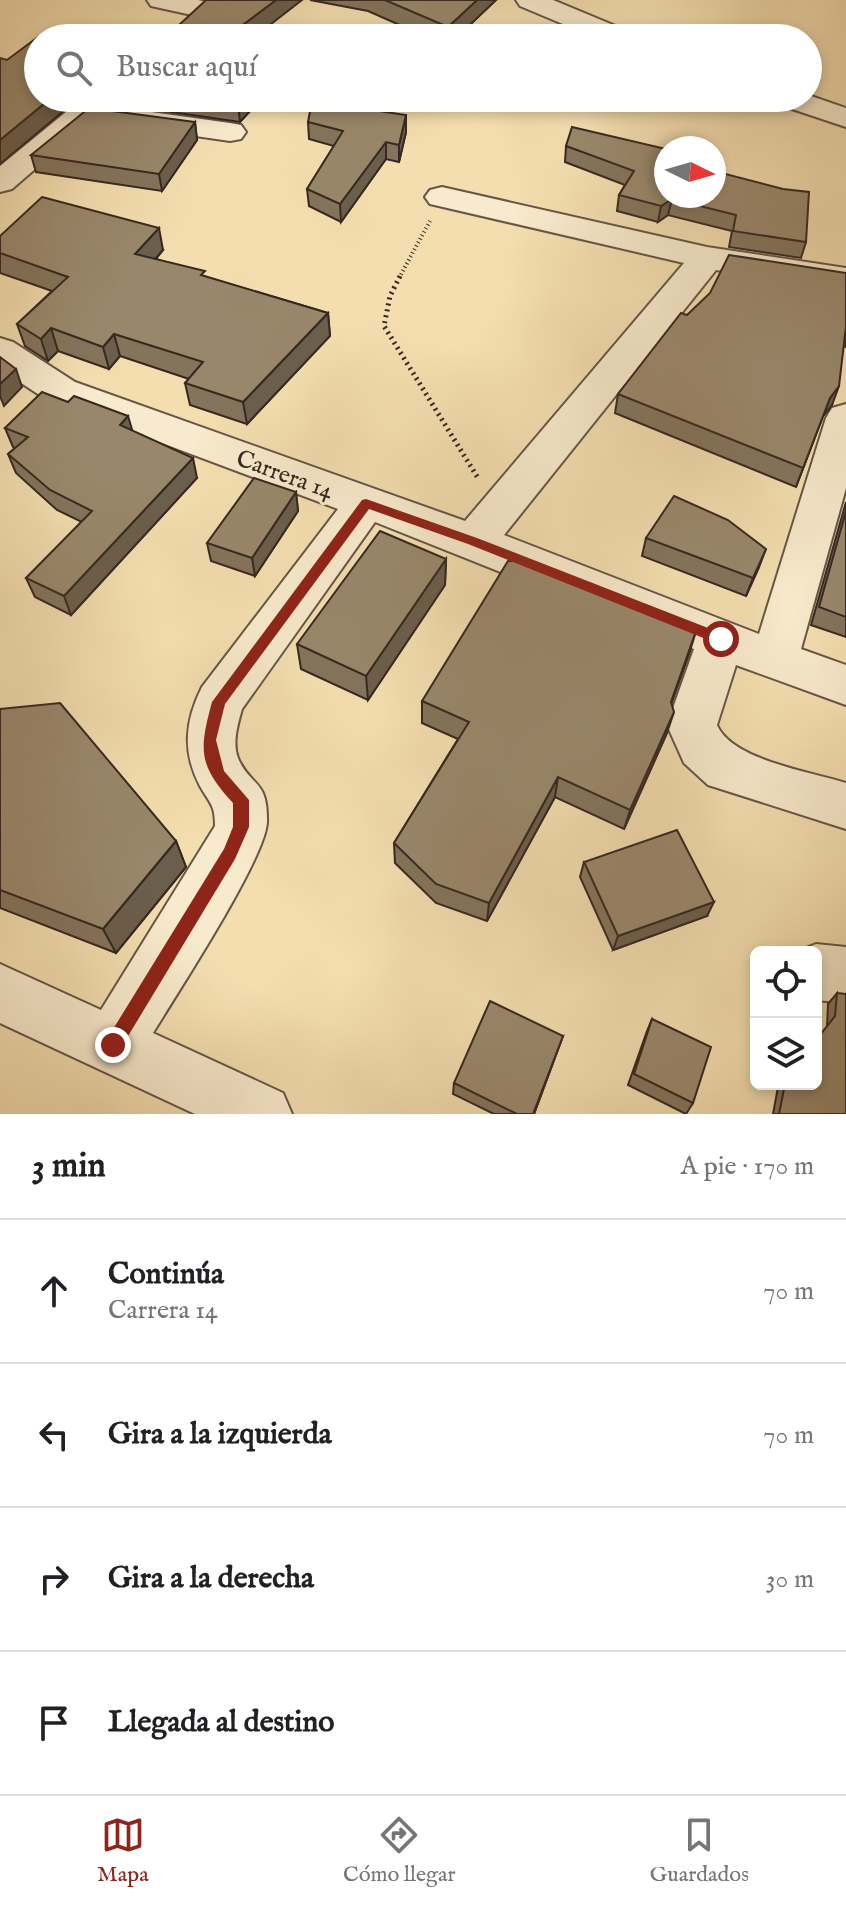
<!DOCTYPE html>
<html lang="es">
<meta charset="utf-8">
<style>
:root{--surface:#fff;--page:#f6f6f6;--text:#202124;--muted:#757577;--line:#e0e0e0;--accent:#8f2418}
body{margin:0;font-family:"IM FELL English",serif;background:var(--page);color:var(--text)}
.controls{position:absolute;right:24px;bottom:24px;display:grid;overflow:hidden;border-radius:12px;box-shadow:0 4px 12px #0003}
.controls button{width:72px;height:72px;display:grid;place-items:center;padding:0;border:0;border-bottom:2px solid var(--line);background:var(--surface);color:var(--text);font:40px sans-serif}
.compass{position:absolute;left:654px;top:136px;width:72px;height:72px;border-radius:50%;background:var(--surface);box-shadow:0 4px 12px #0003;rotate:95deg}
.stop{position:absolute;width:24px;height:24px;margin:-18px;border:6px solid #8f2418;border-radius:50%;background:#fff}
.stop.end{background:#8f2418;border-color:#fff;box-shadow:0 2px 8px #0008}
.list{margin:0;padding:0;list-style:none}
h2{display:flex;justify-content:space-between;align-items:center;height:104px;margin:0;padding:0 32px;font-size:34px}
h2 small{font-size:26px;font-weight:400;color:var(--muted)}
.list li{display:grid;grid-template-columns:52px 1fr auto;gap:24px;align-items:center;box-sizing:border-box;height:144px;padding:0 32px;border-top:2px solid var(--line)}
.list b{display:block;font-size:30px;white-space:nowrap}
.list p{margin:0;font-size:26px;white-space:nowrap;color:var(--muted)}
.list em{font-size:26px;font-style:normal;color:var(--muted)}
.icon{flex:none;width:44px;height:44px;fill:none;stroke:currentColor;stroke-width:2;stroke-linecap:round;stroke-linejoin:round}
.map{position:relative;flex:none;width:846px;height:1114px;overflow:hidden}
.search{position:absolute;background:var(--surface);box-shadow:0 4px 12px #0003;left:24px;right:24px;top:24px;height:88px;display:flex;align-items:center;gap:20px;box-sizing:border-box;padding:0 28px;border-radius:44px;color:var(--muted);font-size:30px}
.sheet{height:680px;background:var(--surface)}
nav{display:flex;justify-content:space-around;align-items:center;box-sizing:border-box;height:112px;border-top:2px solid var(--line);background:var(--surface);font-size:22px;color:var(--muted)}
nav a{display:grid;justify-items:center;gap:4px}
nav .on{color:var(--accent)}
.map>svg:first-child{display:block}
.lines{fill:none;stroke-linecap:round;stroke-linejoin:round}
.minor-casing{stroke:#665645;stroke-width:4}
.path-far1{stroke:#362821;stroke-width:4;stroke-dasharray:1 3;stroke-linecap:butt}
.path{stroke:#362821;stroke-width:5;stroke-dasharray:2 4;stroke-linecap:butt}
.minor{fill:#f8eacc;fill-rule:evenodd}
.wall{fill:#84745c;stroke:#362821;stroke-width:2}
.shaded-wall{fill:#6b5e4b;stroke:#362821;stroke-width:2}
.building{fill:#99876b;stroke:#362821;stroke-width:2}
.route{fill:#8f2418}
.labels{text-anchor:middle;stroke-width:6;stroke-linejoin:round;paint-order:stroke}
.street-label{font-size:24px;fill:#362821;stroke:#f8eacc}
</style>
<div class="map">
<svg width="846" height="1114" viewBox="0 0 846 1114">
<rect width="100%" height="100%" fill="#f4deb0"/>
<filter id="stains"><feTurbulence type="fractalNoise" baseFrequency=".0025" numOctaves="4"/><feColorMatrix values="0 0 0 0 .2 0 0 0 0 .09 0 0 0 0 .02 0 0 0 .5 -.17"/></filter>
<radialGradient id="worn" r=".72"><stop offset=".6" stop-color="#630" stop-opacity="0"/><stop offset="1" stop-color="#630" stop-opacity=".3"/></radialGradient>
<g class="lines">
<g class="minor-casing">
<g id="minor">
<path d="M147,0H198L211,3L215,9L211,15L201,17L151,6Z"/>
<path d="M516,0H553L630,32L634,38H596L520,6Z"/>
<path d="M808,95L846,108V127L777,104L773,98H808Z"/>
<path d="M83,98H117L12,189L0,192V166Z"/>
<path d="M137,110L230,123L241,125L246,132L241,139L230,141L126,126L122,119L126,112Z"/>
<path d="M442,187L707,247L846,268V290L716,270L504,535L759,634L826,418L832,408L846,404V488L801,649L846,665V705L736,665L717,725C732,760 811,772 846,783V829L708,785L684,763L667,725L694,649L375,522L242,709C238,723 232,743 238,758C250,787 268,778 267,822C266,858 176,995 153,1033L283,1093L292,1114H195L0,1023V964L101,1010L215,826C215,804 210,804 200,786C182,752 185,721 202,687L338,509L47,400L0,369V338L13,342L75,382L465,521L684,263L430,204L425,197L430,190Z"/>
<path d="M816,944L846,947V1003L816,1000V952H796Z"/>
</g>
</g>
<path class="path-far1" d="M399,278L430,221"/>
<path class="path" d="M400,276L390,296L384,326L478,478"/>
<use href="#minor" class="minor"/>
</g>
<g class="wall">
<path d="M310,0H496L456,38H429L368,11Z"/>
<path d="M115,98H262L240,122L116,104Z"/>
<path d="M406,115V132L399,162L386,159L341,222L309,206L307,189L334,146L309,139L308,122Z"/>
<path d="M195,122L197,140L162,191L36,172L31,155Z"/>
<path d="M566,146L714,196L806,242L801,258L729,247L732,231L668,215L658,222L617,211L619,195L625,185L565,162Z"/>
<path d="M0,236L163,250L156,259L206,277L328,313L330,336L247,424L190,405L185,383L189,379L120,356L109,369L58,351L48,361L25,346L17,324L52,291L0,273Z"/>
<path d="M846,273V347L843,346L832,405L823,416L796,487L615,413L618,394L687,315Z"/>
<path d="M5,428L132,431L197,478L71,615L35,597L26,578L82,522L57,510L16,473L8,454L15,448L13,447Z"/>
<path d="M296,492L298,511L255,576L211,561L207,543Z"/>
<path d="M846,502V637L811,625Z"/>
<path d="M646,538L759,567L746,596L642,556Z"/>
<path d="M446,559L445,585L368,700L301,669L297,644Z"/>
<path d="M690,651L671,704L667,733L624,829L555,797L487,921L436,903L395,863L394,843L458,739L422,723V701Z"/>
<path d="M0,709L176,841L186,867L116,953L0,908Z"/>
<path d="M584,862L707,916L613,950L580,877Z"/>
<path d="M837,993L846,1114H773L778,1087L781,1084H816L827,1027L828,1004Z"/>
<path d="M652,1019L693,1103L686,1114L628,1085L647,1031Z"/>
<path d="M563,1036L534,1114H494L453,1094L454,1083Z"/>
</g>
<g class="shaded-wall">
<path d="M276,0H302L253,38L236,30Z"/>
<path d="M477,0H496L456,38H448V27Z"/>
<path d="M51,98H79L0,164V140Z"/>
<path d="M242,98H262L240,122L238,103Z"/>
<path d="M406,115V132L399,162V145Z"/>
<path d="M195,122L197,140L162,191L159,174Z"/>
<path d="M386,142V159L341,222L340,204Z"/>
<path d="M672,199L668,215L658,222L661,206Z"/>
<path d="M159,228L163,250L140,276L135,254Z"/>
<path d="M328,313L330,336L247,424L243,402Z"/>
<path d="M51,328L58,351L48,361L41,339Z"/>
<path d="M114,334L120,356L109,369L103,347Z"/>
<path d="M16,369L22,387L4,406L0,396V384Z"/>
<path d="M839,386L832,405L823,416L796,487L830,398Z"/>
<path d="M128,416L134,436L120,425Z"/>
<path d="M193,458L197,478L71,615L64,596Z"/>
<path d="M296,492L298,511L255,576L252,558Z"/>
<path d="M766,549L759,567L746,596L753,578Z"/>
<path d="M446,559L445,585L368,700L366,676Z"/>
<path d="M697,628L690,651L664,724L671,702Z"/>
<path d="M674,712L667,733L624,829L630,810Z"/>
<path d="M558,777L555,797L487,921L489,903Z"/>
<path d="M176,841L186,867L116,953L103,929Z"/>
<path d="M714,902L707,916L613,950L618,936Z"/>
<path d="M563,1036L534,1114H533Z"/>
</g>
<g class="building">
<path d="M206,0H276L236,30L276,38H165Z"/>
<path d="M385,0H477L448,27Z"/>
<path d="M46,31L80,38H38V98H51L0,140V58L7,60Z"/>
<path d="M206,98H242L238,103Z"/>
<path d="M312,101L406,115L399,145L386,142L340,204L307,189L343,131L308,122Z"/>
<path d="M89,108L195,122L159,174L31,155Z"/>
<path d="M572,127L666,149V196H714V171L783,189L809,192L806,242L733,231L736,215L672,199L661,206L619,195L634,171L566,146Z"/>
<path d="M42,197L159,228L135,254L205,271L201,275L328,313L243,402L185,383L203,362L114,334L103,347L51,328L41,339L17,324L68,277L0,253V236Z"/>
<path d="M729,255L846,273V326L839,386L830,398L803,468L618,394L681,313L687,315L710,293Z"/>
<path d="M0,357L16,369L0,384Z"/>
<path d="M42,392L68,402L74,396L128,416L120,425L193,458L64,596L26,578L92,511L50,490L8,454L28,437L5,428Z"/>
<path d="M254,478L296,492L252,558L207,543Z"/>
<path d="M674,496L728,520L766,549L753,578L646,538Z"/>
<path d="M846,511V617L819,607Z"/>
<path d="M380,531L446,559L366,676L297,644Z"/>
<path d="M508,561H519L582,586L583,583L697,628L671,702L674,712L630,810L558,777L489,903L436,884L394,843L469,722L422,701Z"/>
<path d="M60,703L176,841L103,929L0,890V709Z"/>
<path d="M677,830L714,902L618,936L584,862Z"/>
<path d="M837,993L846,994V1114H779L785,1084H816V1040L835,1016Z"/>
<path d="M490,1001L563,1036L533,1114H517L454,1083Z"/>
<path d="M652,1019L711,1047L693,1103L634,1074Z"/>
</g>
<path class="route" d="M366,499L477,538L726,635L728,639L721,645L716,643L468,544L369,509L225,704L216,740L224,771L249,800V827L235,859L119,1051L113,1053L107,1051L104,1045L107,1039L224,849L233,827V803C198,765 199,750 212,702L362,500Z"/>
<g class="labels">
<g class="street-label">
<text transform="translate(285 474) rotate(20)" y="8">Carrera 14</text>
</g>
</g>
<rect width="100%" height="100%" filter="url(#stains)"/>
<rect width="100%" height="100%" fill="url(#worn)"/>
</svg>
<div class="controls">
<button><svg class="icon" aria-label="locate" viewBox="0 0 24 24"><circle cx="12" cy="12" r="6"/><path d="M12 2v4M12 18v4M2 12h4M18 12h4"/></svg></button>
<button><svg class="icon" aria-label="layers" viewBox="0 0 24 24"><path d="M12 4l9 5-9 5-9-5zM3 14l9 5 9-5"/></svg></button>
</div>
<svg class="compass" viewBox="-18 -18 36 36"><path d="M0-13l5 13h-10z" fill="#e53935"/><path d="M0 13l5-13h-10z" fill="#757577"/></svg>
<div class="stop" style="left:721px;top:639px"></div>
<div class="stop end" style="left:113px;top:1045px"></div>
<div class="search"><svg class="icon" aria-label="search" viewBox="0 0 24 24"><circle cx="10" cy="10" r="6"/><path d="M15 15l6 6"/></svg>Buscar aquí</div>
</div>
<section class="sheet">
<h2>3 min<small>A pie · 170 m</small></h2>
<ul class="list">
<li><svg class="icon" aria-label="ahead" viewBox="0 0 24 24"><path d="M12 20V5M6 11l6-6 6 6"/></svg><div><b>Continúa</b><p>Carrera 14</p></div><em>70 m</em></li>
<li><svg class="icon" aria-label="left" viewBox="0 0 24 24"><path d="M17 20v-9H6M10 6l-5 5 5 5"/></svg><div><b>Gira a la izquierda</b></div><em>70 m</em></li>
<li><svg class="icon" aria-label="right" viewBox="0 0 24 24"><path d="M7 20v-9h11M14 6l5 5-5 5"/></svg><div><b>Gira a la derecha</b></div><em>30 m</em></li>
<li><svg class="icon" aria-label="arrive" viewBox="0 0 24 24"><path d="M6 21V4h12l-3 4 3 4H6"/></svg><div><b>Llegada al destino</b></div></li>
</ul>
</section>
<nav>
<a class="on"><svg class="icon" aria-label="map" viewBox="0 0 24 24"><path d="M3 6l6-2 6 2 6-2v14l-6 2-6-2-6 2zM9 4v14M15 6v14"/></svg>Mapa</a>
<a><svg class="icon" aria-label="directions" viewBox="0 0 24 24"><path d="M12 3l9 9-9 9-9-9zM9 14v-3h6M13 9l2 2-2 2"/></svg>Cómo llegar</a>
<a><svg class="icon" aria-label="saved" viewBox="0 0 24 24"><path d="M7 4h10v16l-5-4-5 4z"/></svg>Guardados</a>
</nav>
